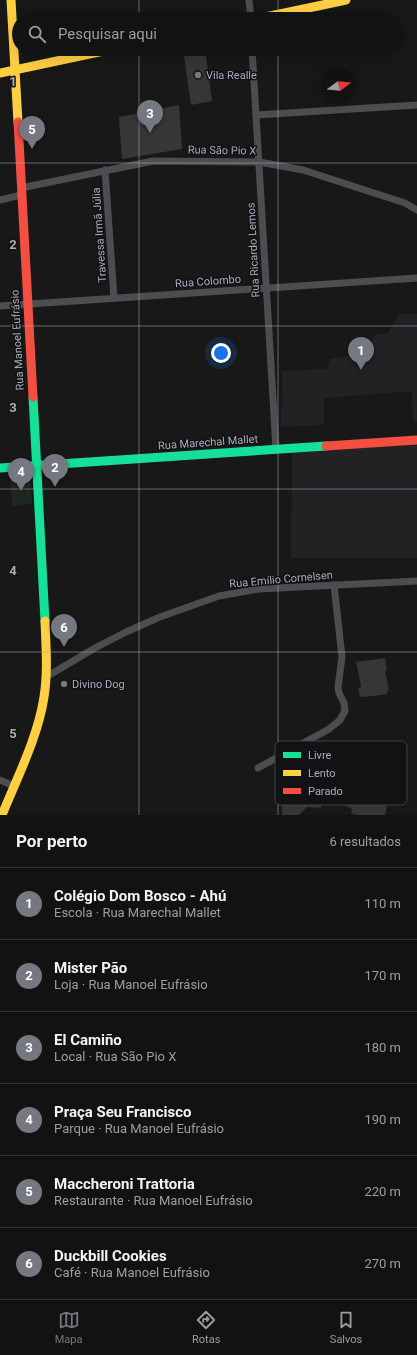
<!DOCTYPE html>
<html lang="pt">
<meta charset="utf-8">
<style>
:root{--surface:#121212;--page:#1f2020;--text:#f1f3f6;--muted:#9c9e9f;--line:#313232;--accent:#767881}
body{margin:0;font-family:Roboto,sans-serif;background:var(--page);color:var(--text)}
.compass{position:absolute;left:321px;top:68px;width:36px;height:36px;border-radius:50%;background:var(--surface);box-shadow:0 4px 16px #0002;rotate:74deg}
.you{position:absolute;left:221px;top:353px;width:14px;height:14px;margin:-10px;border:3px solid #fff;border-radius:50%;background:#1a73e8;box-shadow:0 0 0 6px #1a73e833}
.badge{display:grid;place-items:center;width:26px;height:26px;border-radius:50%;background:var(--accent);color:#fff;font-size:13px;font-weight:700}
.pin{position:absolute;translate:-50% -33px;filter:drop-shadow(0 1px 2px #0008)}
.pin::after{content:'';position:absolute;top:21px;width:14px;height:12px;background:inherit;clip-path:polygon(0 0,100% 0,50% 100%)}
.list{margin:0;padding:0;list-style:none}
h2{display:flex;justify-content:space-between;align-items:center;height:52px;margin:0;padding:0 16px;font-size:17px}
h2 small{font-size:13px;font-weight:400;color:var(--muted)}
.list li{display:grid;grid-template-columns:26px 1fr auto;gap:12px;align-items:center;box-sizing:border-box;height:72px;padding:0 16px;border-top:1px solid var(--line)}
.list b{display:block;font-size:15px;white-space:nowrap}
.list p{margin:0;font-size:13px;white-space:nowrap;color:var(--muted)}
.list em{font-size:13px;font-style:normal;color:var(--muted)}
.icon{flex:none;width:22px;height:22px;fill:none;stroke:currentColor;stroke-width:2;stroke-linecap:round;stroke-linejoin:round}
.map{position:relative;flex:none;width:417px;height:815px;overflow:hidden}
.search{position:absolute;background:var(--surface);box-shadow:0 4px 16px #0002;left:12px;right:12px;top:12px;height:44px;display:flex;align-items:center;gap:10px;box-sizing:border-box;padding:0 14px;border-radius:22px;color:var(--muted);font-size:15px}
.sheet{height:484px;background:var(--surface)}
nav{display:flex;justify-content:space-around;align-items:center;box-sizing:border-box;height:56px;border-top:1px solid var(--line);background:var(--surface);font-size:11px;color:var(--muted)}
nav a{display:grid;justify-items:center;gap:2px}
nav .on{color:var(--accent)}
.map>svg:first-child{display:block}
.built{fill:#222224}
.green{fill:#202722}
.building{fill:#363637}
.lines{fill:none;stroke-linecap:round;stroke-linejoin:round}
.street{stroke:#4c4d51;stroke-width:7}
.fast{stroke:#16e098;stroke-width:9}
.slow{stroke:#ffcf43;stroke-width:9}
.jam{stroke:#f24e42;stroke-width:9}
.grid{fill:none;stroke:#a9acb9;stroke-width:1;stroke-opacity:0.55}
.poi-dot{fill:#767881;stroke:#121214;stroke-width:1.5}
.labels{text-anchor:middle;stroke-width:3;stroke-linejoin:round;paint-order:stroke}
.poi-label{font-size:11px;fill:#a9acb9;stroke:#121214;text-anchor:start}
.street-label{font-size:11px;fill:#a9acb9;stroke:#121214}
.key{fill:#121214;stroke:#3f4046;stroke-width:1}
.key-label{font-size:11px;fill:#a9acb9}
.grid-label{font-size:13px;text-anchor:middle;font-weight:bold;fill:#a9acb9;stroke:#121214;stroke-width:3;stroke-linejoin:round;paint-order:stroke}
</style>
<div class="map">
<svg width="417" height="815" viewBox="0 0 417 815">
<rect width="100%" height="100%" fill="#181818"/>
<g class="built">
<path d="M399,314H417V421L413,422L412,391L324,398V425L281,427L282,371L327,369L330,359L369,352L374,335L388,333Z"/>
<path d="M417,443V558H291L292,450Z"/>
</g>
<path class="green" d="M30,477L32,504L12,506L10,478Z"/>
<g class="building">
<path d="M183,49H205L212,101L191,105Z"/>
<path d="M179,105L182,149L122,159L119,117Z"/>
<path d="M385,658L387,670L385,671L389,691H387V694L374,696L360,697L358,688H360L361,686L356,662Z"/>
<path d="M344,789L358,796L359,791L363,793L364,789L372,793L369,797L375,799L374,801L387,806L385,815H356L351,813L352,809L339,802Z"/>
<path d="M320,794L321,808L307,807L299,815H282L281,796Z"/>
</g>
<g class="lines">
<g class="street">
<path d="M249,0L251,19"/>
<path d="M252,49L276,449"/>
<path d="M256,115L417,105"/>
<path d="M105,170L114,298"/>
<path d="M21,188L153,161L259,162L303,170L405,203L417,210"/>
<path d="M0,200L21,195"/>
<path d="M0,306L417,278"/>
<path d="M46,677L95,648L126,632L160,617L219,596L259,589L417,581"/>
<path d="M258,768L329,729L340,720L345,711L344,703L339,693L338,687L342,657L334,585"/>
<path d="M0,780L14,786"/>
</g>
<g class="fast">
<path d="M33,397L45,621"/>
<path d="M0,468L326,446"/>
</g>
<g class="slow">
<path d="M11,0L18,122"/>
<path d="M256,19L346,0"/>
<path d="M0,73L113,49"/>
<path d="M2,815C17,778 38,737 44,697C48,672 46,647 45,621"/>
</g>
<g class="jam">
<path d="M18,122L33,397"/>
<path d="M326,446L417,440"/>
</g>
</g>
<path class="grid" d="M139,0V19M278,0V19M139,49V815M278,49V815M0,163H417M0,326H417M0,489H417M0,652H417"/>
<g class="poi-dot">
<circle cx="198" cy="75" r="4"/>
<circle cx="64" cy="684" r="4"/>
</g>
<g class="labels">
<g class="poi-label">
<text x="206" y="79">Vila Realle</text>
<text x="72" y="688">Divino Dog</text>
</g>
<g class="street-label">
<text transform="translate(222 150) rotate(1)" y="4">Rua São Pio X</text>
<text transform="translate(99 235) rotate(-94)" y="4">Travessa Irmã Júlia</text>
<text transform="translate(253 250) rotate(-93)" y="4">Rua Ricardo Lemos</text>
<text transform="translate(208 281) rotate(-4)" y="4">Rua Colombo</text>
<text transform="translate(17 340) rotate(-93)" y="4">Rua Manoel Eufrásio</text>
<text transform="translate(208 442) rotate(-4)" y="4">Rua Marechal Mallet</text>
<text transform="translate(281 579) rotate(-5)" y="4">Rua Emílio Cornelsen</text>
</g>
</g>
<rect x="275" y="741" width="132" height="64" rx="6" class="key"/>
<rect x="283" y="752" width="18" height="6" fill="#16e098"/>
<rect x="283" y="770" width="18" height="6" fill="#ffcf43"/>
<rect x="283" y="788" width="18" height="6" fill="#f24e42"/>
<g class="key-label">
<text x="308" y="759">Livre</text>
<text x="308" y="777">Lento</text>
<text x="308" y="795">Parado</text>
</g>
<g class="grid-label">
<text x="13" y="86">1</text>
<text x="13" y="249">2</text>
<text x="13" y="412">3</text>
<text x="13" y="575">4</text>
<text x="13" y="738">5</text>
</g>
</svg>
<svg class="compass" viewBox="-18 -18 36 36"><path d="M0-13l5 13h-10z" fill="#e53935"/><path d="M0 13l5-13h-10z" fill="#9c9e9f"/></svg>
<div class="you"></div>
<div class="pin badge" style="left:361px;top:370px">1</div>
<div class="pin badge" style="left:55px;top:487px">2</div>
<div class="pin badge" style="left:150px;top:133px">3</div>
<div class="pin badge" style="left:21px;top:491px">4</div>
<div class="pin badge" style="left:32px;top:149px">5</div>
<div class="pin badge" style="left:64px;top:647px">6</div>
<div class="search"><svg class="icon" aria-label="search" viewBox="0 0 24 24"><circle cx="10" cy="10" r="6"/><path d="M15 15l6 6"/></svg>Pesquisar aqui</div>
</div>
<section class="sheet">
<h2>Por perto<small>6 resultados</small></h2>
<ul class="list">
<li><span class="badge">1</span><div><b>Colégio Dom Bosco - Ahú</b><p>Escola · Rua Marechal Mallet</p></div><em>110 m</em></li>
<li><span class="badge">2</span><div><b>Mister Pão</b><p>Loja · Rua Manoel Eufrásio</p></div><em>170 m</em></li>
<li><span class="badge">3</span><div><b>El Camiño</b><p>Local · Rua São Pio X</p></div><em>180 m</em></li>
<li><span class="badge">4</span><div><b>Praça Seu Francisco</b><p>Parque · Rua Manoel Eufrásio</p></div><em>190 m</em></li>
<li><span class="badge">5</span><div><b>Maccheroni Trattoria</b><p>Restaurante · Rua Manoel Eufrásio</p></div><em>220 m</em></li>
<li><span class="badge">6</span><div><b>Duckbill Cookies</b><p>Café · Rua Manoel Eufrásio</p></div><em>270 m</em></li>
</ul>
</section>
<nav>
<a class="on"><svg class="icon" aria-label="map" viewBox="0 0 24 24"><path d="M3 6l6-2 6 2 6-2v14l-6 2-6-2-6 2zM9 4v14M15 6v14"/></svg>Mapa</a>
<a><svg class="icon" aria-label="directions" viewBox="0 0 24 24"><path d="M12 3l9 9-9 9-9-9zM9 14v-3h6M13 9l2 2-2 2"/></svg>Rotas</a>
<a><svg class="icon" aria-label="saved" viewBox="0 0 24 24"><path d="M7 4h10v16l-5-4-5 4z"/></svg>Salvos</a>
</nav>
